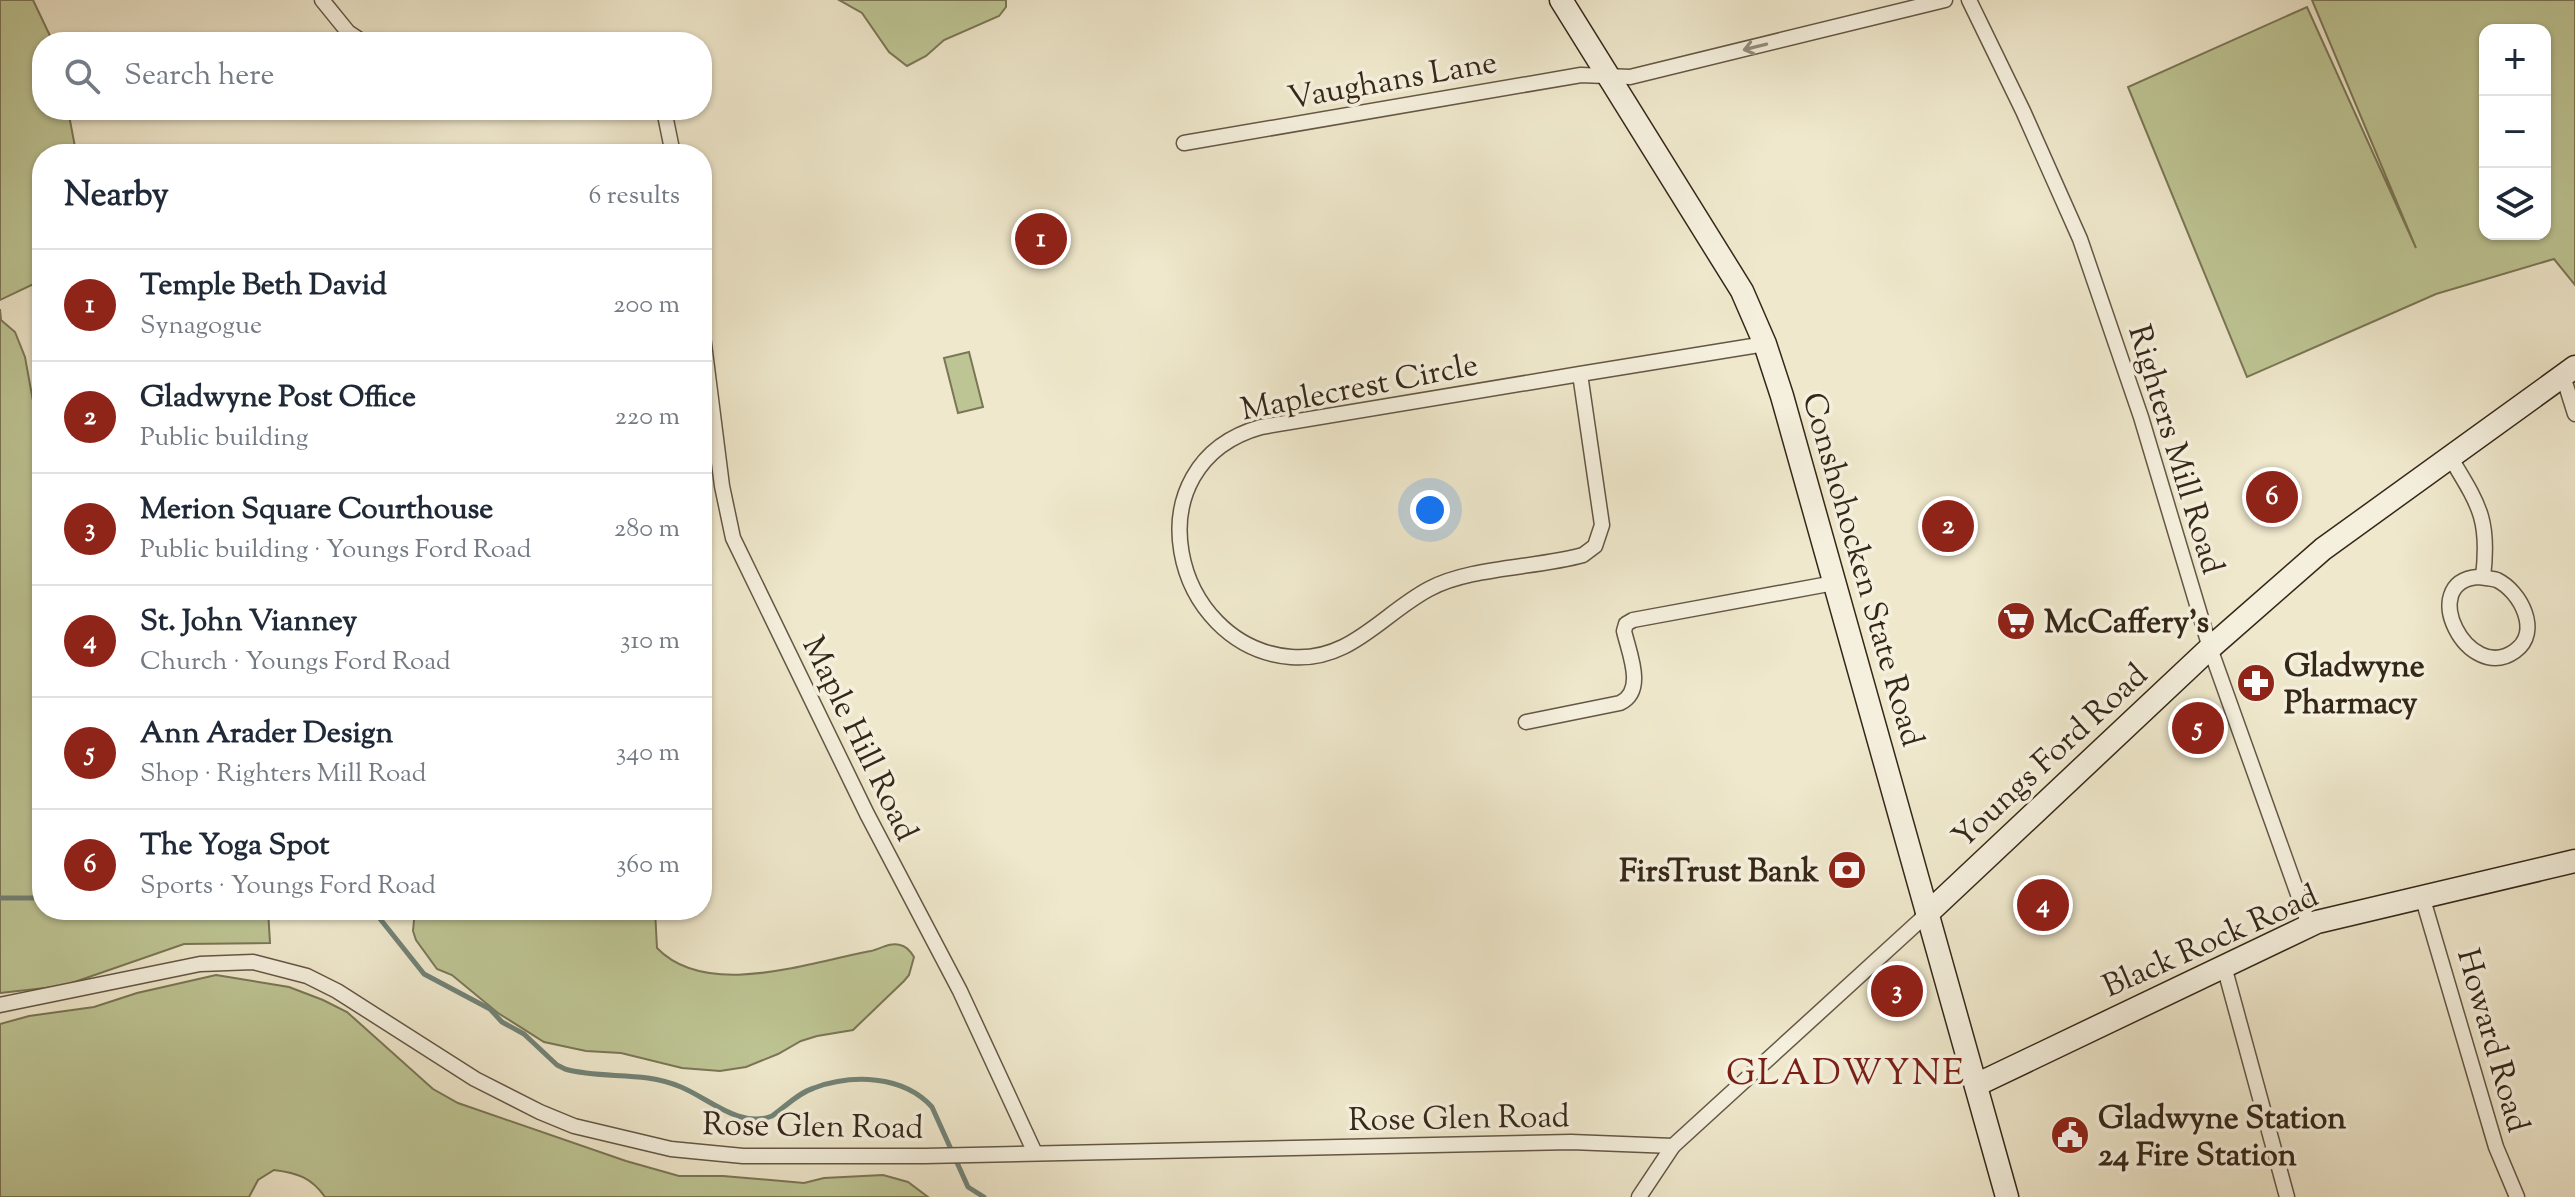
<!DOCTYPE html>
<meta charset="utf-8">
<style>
:root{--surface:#fff;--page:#f2f2f3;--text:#1f2937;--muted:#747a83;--line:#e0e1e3;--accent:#8f2418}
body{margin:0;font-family:"Sorts Mill Goudy",serif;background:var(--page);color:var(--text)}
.controls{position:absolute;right:24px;top:24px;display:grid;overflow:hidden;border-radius:16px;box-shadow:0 2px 6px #0004}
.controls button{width:72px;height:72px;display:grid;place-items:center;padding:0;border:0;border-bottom:2px solid var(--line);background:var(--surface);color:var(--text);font:40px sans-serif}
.you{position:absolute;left:1430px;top:510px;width:28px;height:28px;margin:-20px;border:6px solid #fff;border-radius:50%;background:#1a73e8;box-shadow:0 0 0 12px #1a73e833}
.badge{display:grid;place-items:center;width:52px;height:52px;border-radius:50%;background:var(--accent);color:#fff;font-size:26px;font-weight:700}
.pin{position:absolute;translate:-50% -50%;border:4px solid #fff;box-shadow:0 2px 8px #0006}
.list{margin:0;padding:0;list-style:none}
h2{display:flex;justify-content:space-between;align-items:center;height:104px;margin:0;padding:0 32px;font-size:34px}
h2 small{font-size:26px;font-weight:400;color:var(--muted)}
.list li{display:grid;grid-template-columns:52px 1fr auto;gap:24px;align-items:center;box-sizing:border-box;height:112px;padding:0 32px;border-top:2px solid var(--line)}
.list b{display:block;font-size:30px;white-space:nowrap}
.list p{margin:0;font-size:26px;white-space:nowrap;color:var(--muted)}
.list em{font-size:26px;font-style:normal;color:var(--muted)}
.icon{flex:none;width:44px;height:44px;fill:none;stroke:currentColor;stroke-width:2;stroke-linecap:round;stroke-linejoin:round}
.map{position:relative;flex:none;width:2575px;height:1197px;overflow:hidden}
.search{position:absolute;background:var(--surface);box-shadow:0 2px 6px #0004;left:32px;top:32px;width:680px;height:88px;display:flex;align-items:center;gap:20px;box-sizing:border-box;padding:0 28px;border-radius:32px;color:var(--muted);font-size:30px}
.panel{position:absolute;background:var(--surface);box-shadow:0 2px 6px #0004;left:32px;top:144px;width:680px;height:776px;border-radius:32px}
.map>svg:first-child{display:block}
.green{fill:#bec594;stroke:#7a7656;stroke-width:2;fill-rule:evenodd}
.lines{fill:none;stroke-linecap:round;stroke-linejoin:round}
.stream{stroke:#728377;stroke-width:5}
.street-casing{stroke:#645745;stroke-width:17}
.secondary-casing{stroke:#352718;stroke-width:25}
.street{stroke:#f5f0de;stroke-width:14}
.secondary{stroke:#f5f0de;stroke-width:22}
.oneway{stroke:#958c7b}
.labels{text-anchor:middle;stroke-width:7;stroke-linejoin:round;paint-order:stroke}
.street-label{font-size:32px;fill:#352718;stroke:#f5f0de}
.poi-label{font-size:32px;font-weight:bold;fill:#352718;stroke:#f5f0de;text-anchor:start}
.quarter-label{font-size:36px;letter-spacing:2px;fill:#7a1f14;stroke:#f5f0de}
</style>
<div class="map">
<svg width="2575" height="1197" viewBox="0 0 2575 1197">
<rect width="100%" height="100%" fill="#efe8cc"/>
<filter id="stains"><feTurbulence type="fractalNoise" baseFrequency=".0025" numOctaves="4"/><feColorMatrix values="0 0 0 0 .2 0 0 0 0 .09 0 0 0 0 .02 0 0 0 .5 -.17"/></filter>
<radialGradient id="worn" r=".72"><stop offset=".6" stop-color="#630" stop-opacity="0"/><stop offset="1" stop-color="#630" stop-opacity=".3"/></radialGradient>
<g class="green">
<path d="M0,0H33L53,42H42V110H68L76,152V154H42V280L0,300Z"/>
<path d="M839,0H1006V7L999,16L944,40L926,56L907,66L889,52L862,13Z"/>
<path d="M2312,0H2575V285L2554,259L2436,294L2247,377L2128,87L2307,7L2416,248ZM2485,30H2545V234H2485Z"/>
<path d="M0,309L1,320L15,332L25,357L41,445L42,910H268L270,943L184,944L63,986L0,993Z"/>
<path d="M969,352L983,407L958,413L944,358Z"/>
<path d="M415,910H655L657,948C707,1000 810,962 871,951C880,949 890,942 900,945C906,946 911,952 914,957L909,975L904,981L853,1030L817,1036L801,1041L778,1054L746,1067L720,1071L682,1068L621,1053L586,1051L544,1042L498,1013L452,975L437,969L416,940L413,931Z"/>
<path d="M216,975L289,987L323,1000L347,1012L433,1089L458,1103L626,1161L679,1176H723L804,1183L824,1178L883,1175L908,1182L928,1197H325C311,1177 297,1173 274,1170L258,1180L249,1197H0V1024L29,1016L94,1007L137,993Z"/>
</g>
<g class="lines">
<g class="stream">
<path d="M0,898H42"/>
<path d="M373,910L424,974L490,1009L502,1022L524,1034L557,1065L565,1069C603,1080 641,1070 681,1087C708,1098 740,1129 772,1116C785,1107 798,1093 814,1088C852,1074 903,1075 932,1107L968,1187L984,1197"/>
</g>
<g class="street-casing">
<g id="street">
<path d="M322,0L348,32L363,42"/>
<path d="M1969,0L2023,111L2080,239L2141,417L2210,648L2309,925"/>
<path d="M664,110L673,154"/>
<path d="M1184,143L1581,75L1630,77L1945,0"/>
<path d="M702,328L722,486L733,538L867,814L960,991L1035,1153"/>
<path d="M1580,374L1261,427C1129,464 1171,647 1291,657C1350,662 1382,614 1429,589C1469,567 1537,568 1583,555L1595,546L1602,525L1580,374L1765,344"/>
<path d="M2563,376L2575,414"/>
<path d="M2450,457C2479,505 2490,519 2483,577"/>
<path d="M2478,577C2485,578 2491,578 2497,580C2520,591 2542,632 2515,651C2468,685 2416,582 2478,577Z"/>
<path d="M1526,722L1620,703C1646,691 1629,653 1624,631L1626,624L1633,620L1834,583"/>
<path d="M2422,896L2496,1147L2517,1197"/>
<path d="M2224,966L2287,1197"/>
<path d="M0,1005L200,964L253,962L307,976L337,991L475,1079L540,1112L574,1126L671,1149L743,1156H925L1571,1142L1673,1146"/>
<path d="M1639,1197L1673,1146L1927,914"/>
</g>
</g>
<g class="secondary-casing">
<g id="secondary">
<path d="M1561,0L1742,291L1765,344L1782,396L2007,1197"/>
<path d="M1927,914L2210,648L2323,549L2575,367"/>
<path d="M1976,1085L2317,922L2575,861"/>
</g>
</g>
<use href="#street" class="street"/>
<use href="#secondary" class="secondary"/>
</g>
<defs><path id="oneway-shaft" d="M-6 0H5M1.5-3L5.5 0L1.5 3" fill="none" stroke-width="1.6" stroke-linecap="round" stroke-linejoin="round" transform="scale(2)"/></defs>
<use class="oneway" href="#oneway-shaft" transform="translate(1755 47) rotate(166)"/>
<defs>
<g id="supermarket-disc" transform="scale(2)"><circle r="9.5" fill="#8f2418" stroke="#f5f0de"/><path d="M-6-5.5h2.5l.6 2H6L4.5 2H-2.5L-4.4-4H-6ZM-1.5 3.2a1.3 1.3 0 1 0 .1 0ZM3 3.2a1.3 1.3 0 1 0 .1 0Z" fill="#fff"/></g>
<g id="pharmacy-disc" transform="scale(2)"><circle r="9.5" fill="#8f2418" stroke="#f5f0de"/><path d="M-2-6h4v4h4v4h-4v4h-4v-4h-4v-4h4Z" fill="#fff"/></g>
<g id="bank-disc" transform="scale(2)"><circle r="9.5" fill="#8f2418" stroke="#f5f0de"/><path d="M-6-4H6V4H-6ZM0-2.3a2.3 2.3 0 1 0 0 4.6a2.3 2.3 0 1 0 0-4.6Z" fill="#fff"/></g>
<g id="civic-disc" transform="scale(2)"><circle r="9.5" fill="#8f2418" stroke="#f5f0de"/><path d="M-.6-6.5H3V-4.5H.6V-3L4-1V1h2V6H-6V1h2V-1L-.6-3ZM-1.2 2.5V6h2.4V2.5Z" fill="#fff"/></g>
</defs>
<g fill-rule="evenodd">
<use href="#supermarket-disc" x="2016" y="621"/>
<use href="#pharmacy-disc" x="2256" y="683"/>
<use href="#bank-disc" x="1847" y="870"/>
<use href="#civic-disc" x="2070" y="1135"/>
</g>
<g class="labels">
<g class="street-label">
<text transform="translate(1392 79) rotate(-10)" y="11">Vaughans Lane</text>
<text transform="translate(1359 386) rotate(-11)" y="11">Maplecrest Circle</text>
<text transform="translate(2177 449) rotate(73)" y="11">Righters Mill Road</text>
<text transform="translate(1864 569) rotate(74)" y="11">Conshohocken State Road</text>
<text transform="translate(861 738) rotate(64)" y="11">Maple Hill Road</text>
<text transform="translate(2049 755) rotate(-43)" y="11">Youngs Ford Road</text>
<text transform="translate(2210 940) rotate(-24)" y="11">Black Rock Road</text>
<text transform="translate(2494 1040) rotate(74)" y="11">Howard Road</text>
<text transform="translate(1459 1117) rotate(-1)" y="11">Rose Glen Road</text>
<text transform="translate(813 1125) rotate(1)" y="11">Rose Glen Road</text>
</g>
<g class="poi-label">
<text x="2044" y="632">McCaffery's</text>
<text x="2284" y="676">Gladwyne<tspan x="2284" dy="37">Pharmacy</tspan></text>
<text x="1819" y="881" text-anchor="end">FirsTrust Bank</text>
<text x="2098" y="1128">Gladwyne Station<tspan x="2098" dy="37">24 Fire Station</tspan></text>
</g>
<g class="quarter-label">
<text x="1846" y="1084">GLADWYNE</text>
</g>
</g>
<rect width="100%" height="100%" filter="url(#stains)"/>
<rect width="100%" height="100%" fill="url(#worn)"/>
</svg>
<div class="controls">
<button>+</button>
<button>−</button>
<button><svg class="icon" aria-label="layers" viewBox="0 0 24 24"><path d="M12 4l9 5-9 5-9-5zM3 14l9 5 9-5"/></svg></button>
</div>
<div class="you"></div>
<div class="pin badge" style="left:1041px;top:239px">1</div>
<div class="pin badge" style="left:1948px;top:526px">2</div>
<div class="pin badge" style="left:1897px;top:991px">3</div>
<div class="pin badge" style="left:2043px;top:905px">4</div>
<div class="pin badge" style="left:2198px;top:728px">5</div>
<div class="pin badge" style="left:2272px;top:497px">6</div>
<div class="search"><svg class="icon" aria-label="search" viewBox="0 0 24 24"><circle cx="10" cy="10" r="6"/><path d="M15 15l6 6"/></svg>Search here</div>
<section class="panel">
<h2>Nearby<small>6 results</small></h2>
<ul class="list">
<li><span class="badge">1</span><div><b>Temple Beth David</b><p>Synagogue</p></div><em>200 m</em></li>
<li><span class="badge">2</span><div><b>Gladwyne Post Office</b><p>Public building</p></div><em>220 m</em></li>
<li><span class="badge">3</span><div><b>Merion Square Courthouse</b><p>Public building · Youngs Ford Road</p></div><em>280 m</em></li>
<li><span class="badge">4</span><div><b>St. John Vianney</b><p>Church · Youngs Ford Road</p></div><em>310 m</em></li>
<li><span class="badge">5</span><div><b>Ann Arader Design</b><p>Shop · Righters Mill Road</p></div><em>340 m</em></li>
<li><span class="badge">6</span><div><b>The Yoga Spot</b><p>Sports · Youngs Ford Road</p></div><em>360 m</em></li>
</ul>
</section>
</div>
